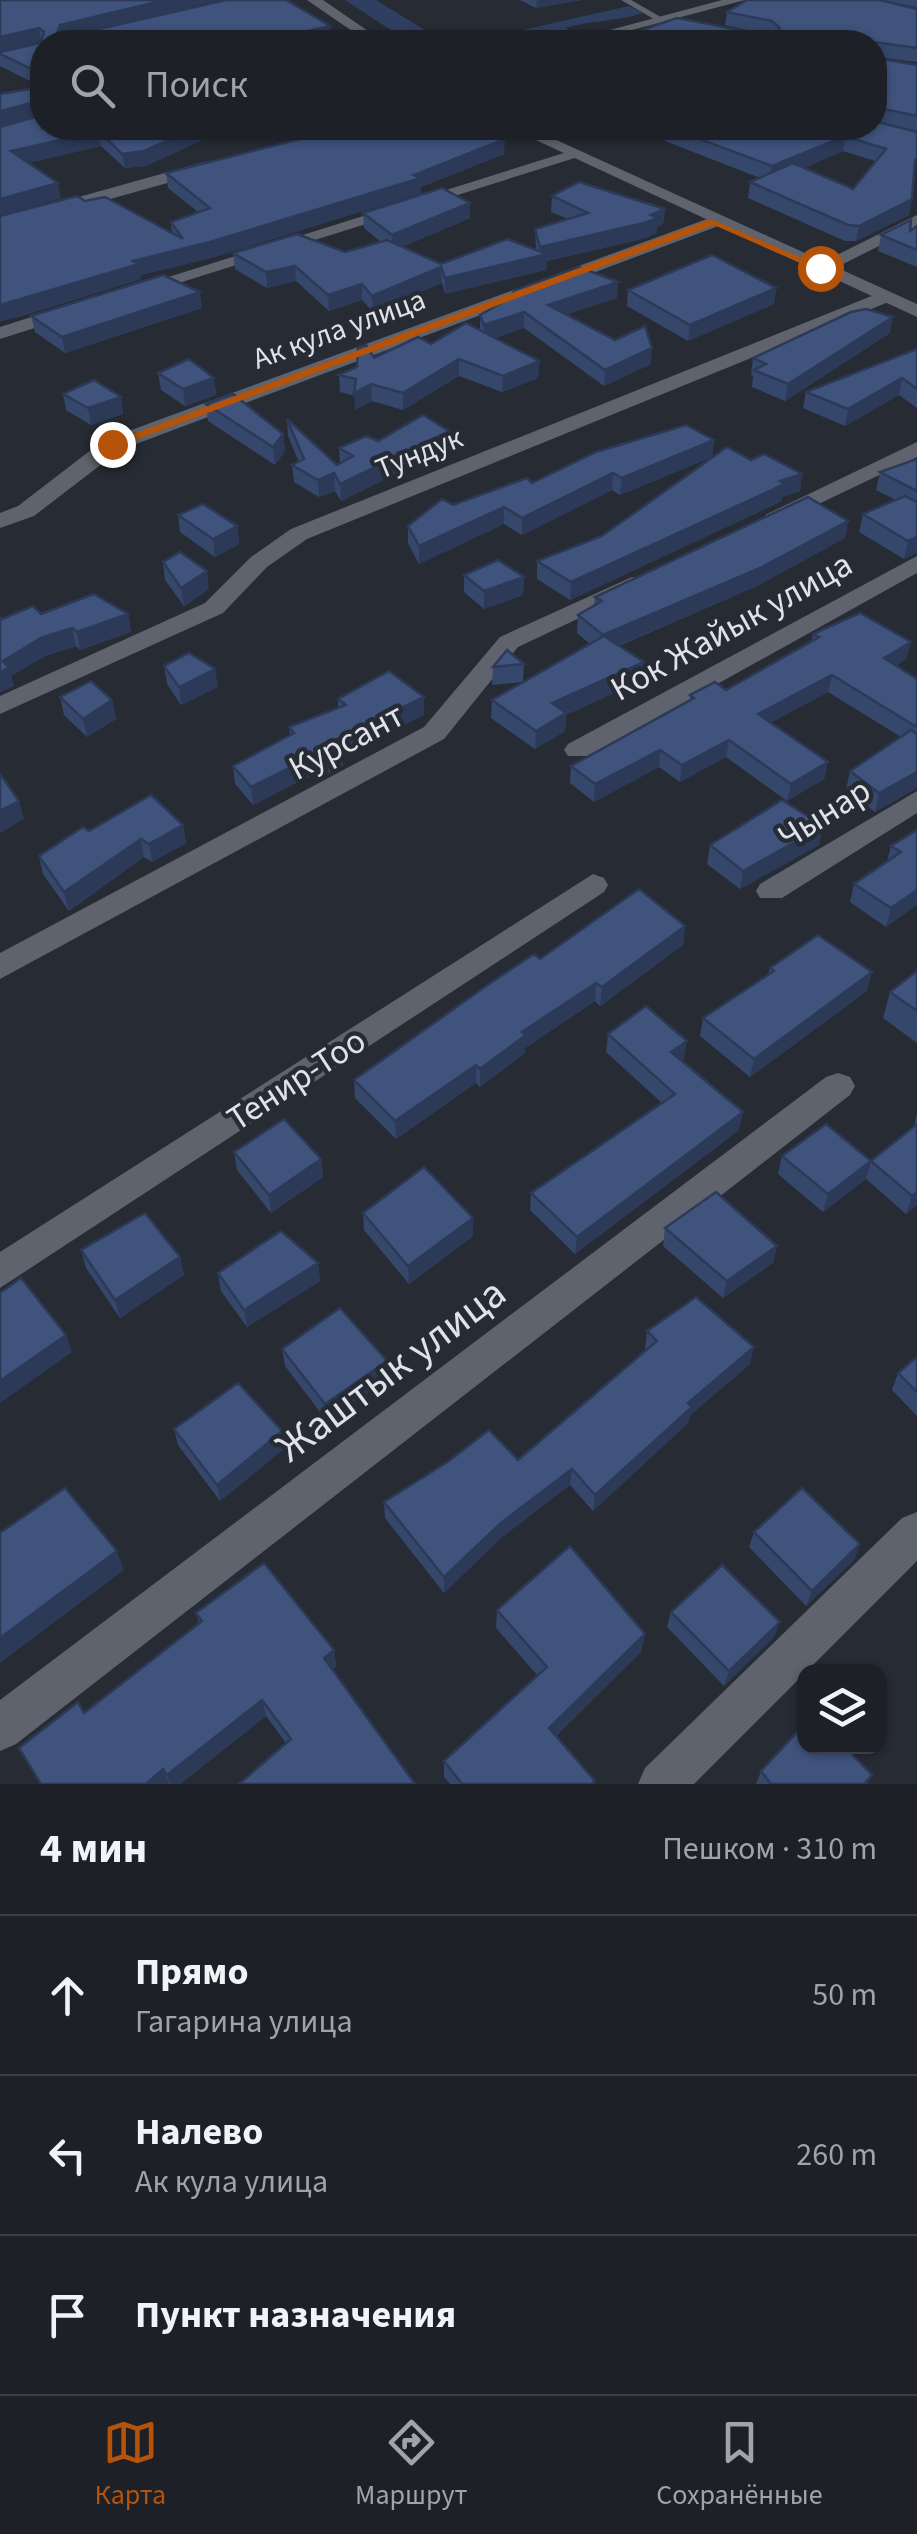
<!DOCTYPE html>
<html lang="ru">
<meta charset="utf-8">
<style>
:root{--surface:#1d2027;--page:#2a2d33;--text:#f1f3f6;--muted:#a0a3a7;--line:#3b3e44;--accent:#b45309}
body{margin:0;font-family:"Source Sans 3",sans-serif;background:var(--page);color:var(--text)}
.controls{position:absolute;right:30px;bottom:30px;display:grid;overflow:hidden;border-radius:20px;box-shadow:0 2px 8px #0004}
.controls button{width:90px;height:90px;display:grid;place-items:center;padding:0;border:0;border-bottom:2px solid var(--line);background:var(--surface);color:var(--text);font:50px sans-serif}
.stop{position:absolute;width:30px;height:30px;margin:-22px;border:8px solid #b45309;border-radius:50%;background:#fff}
.stop.end{background:#b45309;border-color:#fff;box-shadow:0 2px 10px #0008}
.list{margin:0;padding:0;list-style:none}
h2{display:flex;justify-content:space-between;align-items:center;height:130px;margin:0;padding:0 40px;font-size:42px}
h2 small{font-size:32px;font-weight:400;color:var(--muted)}
.list li{display:grid;grid-template-columns:65px 1fr auto;gap:30px;align-items:center;box-sizing:border-box;height:160px;padding:0 40px;border-top:2px solid var(--line)}
.list b{display:block;font-size:38px;white-space:nowrap}
.list p{margin:0;font-size:32px;white-space:nowrap;color:var(--muted)}
.list em{font-size:32px;font-style:normal;color:var(--muted)}
.icon{flex:none;width:55px;height:55px;fill:none;stroke:currentColor;stroke-width:2;stroke-linecap:round;stroke-linejoin:round}
.map{position:relative;flex:none;width:917px;height:1784px;overflow:hidden}
.search{position:absolute;background:var(--surface);box-shadow:0 2px 8px #0004;left:30px;right:30px;top:30px;height:110px;display:flex;align-items:center;gap:25px;box-sizing:border-box;padding:0 35px;border-radius:40px;color:var(--muted);font-size:38px}
.sheet{height:610px;background:var(--surface)}
nav{display:flex;justify-content:space-around;align-items:center;box-sizing:border-box;height:140px;border-top:2px solid var(--line);background:var(--surface);font-size:28px;color:var(--muted)}
nav a{display:grid;justify-items:center;gap:5px}
nav .on{color:var(--accent)}
.map>svg:first-child{display:block}
.green{fill:#2f3f62}
.lines{fill:none;stroke-linecap:round;stroke-linejoin:round}
.lane{fill:#5e636d;fill-rule:evenodd}
.street{fill:#5e636d;fill-rule:evenodd}
.secondary{fill:#5e636d;fill-rule:evenodd}
.wall{fill:#36476c;fill-rule:evenodd}
.shaded-wall{fill:#2c3a58}
.building{fill:#3f537d;stroke:#2c3a58;stroke-width:2.5}
.route{fill:#b45309}
.labels{text-anchor:middle;stroke-width:9;stroke-linejoin:round;paint-order:stroke}
.far-street-label{font-size:30px;fill:#dfe2e8;stroke:#272b34}
.street-label{font-size:35px;fill:#dfe2e8;stroke:#272b34}
.near-street-label{font-size:42px;fill:#dfe2e8;stroke:#272b34}
</style>
<div class="map">
<svg width="917" height="1784" viewBox="0 0 917 1784">
<rect width="100%" height="100%" fill="#272b34"/>
<g class="green">
<path d="M345,0H376L444,42H409Z"/>
<path d="M629,6L643,13C616,22 590,20 565,28L571,31L529,42H469Z"/>
</g>
<g class="lines">
<path class="lane" d="M621,0H631L666,20L659,22Z"/>
<g class="street">
<path d="M567,152L581,156L144,294L127,290Z"/>
<path d="M204,162L210,163V171L0,230V219Z"/>
<path d="M917,215V227L827,272L811,268Z"/>
<path d="M715,216L724,221L721,225L120,450L34,516L0,528V513L18,506L104,440Z"/>
<path d="M884,291L891,293V301L307,539L267,567L223,613L0,714V696L205,603L251,557L291,529Z"/>
<path d="M69,305L79,311L76,315L0,339V327Z"/>
<path d="M917,442V457L785,520H769L765,515Z"/>
<path d="M917,556V573L588,756H568L564,750L568,744Z"/>
<path d="M632,577L641,579L644,584L641,589L518,647L444,739L0,979V953L424,727L500,637Z"/>
<path d="M917,791V813L782,898H760L756,891L760,884Z"/>
<path d="M593,874L604,878L608,885L604,892L0,1288V1252Z"/>
<path d="M838,1073L850,1077L855,1086L850,1095L16,1744L0,1751V1700L826,1077Z"/>
<path d="M917,1512V1561L694,1784H638L645,1768L902,1518Z"/>
</g>
<g class="secondary">
<path d="M307,0H323L384,42H368Z"/>
<path d="M722,0H745L587,42H565Z"/>
<path d="M510,128H530L917,304V317Z"/>
</g>
</g>
<g class="wall">
<path d="M0,0L122,24L330,26L331,40L42,42V87L0,66V52L41,43V41L0,51Z"/>
<path d="M520,0H582L536,8Z"/>
<path d="M747,0H917V7L892,3L917,9V62L876,57L917,65V131L878,122L914,175L909,215L856,241H845L748,198L750,182L760,178L665,141L666,128H874L750,32H756L725,25L727,12ZM843,151L875,161L853,189L804,168Z"/>
<path d="M42,87V128H228L146,166L125,168L101,146L28,163L61,198L0,215V127Z"/>
<path d="M273,128H480L504,154L421,187V193L211,258L141,275V279L15,318L85,201L172,234L171,222L198,212L168,188L166,173L308,137V130L289,135Z"/>
<path d="M567,128H623L581,140Z"/>
<path d="M552,196L665,209L663,224L657,227V233L642,239L547,261L546,270L445,294L442,283L373,312L362,300L329,311L296,281L267,288L235,269L233,253L345,252L381,242L364,228L363,213L470,218L402,247L441,264L536,250L535,229L568,219L551,212Z"/>
<path d="M917,226V267L878,251L881,235L910,231Z"/>
<path d="M776,288L774,304L688,341L627,306L628,290Z"/>
<path d="M617,298L566,314L651,364L604,386L524,328L495,338L539,361L538,378L502,392L459,376L403,410L372,401L355,410V396L340,392L339,375L374,358L480,330V315Z"/>
<path d="M202,308L65,353L35,332L31,316Z"/>
<path d="M890,333L785,401L752,387L753,376L751,375L753,358Z"/>
<path d="M917,349V408L899,395L845,426L803,408L806,392Z"/>
<path d="M158,373L214,378L216,395L185,406L161,390Z"/>
<path d="M63,394L121,397L123,414L91,425L66,410Z"/>
<path d="M206,404L283,434L285,451L275,465L208,421Z"/>
<path d="M287,419L337,465L340,464L339,448L378,441L449,431V448L341,501L335,491L319,497L294,482L292,465L299,462L288,436Z"/>
<path d="M714,440L712,457L620,495L612,490L522,535L504,524L419,564L408,543V526L453,505L532,483Z"/>
<path d="M917,459V553L904,559L859,532L863,514L896,500L876,490L880,472Z"/>
<path d="M751,460L802,474L800,491L782,497V501L570,600L537,579V561L602,536Z"/>
<path d="M178,515L237,526L239,544L215,557L180,532Z"/>
<path d="M848,521L845,538L757,586L619,646L644,662L642,680L566,715L565,731L535,749L491,718L492,700L522,682L492,685L493,667L524,664L523,682L590,644L577,633L578,615L594,605L595,597Z"/>
<path d="M163,562L209,589L184,606L165,580Z"/>
<path d="M464,575L524,577L523,595L484,609L464,592Z"/>
<path d="M41,614H128L131,632L80,650L76,646L45,656L11,676L14,686L0,692V617L2,619Z"/>
<path d="M813,634L911,642L906,659L896,666L917,679V788L875,812L846,790L850,771L901,737L828,692L770,723L828,762L824,779L787,801L726,757L680,782L659,767L594,802L570,783L571,766L690,701V695L726,690L812,641Z"/>
<path d="M164,666L218,687L181,705L167,684Z"/>
<path d="M60,697L112,700L116,719L87,737L64,715Z"/>
<path d="M338,699L424,715L343,755V766L318,779L314,774L253,805L235,784L233,766L290,735L289,727L338,708Z"/>
<path d="M183,825L186,843L152,862L144,857L69,911L43,874L39,856L89,831Z"/>
<path d="M823,826L819,845L740,889L707,864L710,845Z"/>
<path d="M917,830L886,927L850,902L854,884L887,861L891,846Z"/>
<path d="M685,926L683,945L600,1006L595,1001L525,1048V1053L480,1087L476,1083L396,1139L355,1098L354,1080L540,959Z"/>
<path d="M770,968L867,991L750,1077L700,1036L703,1018L768,975Z"/>
<path d="M917,971V1043L883,1018L890,992Z"/>
<path d="M608,1034L684,1059L682,1061L739,1130L575,1254L530,1210L531,1193L662,1103L606,1052Z"/>
<path d="M917,1114V1205L906,1214L866,1179L823,1212L778,1174L782,1156L871,1161L913,1128Z"/>
<path d="M234,1152L321,1159L323,1177L271,1213L237,1170Z"/>
<path d="M363,1213L473,1218V1236L409,1284L364,1230Z"/>
<path d="M665,1228L777,1246L773,1263L723,1298L663,1246Z"/>
<path d="M81,1250L180,1257L184,1275L120,1318L86,1268Z"/>
<path d="M318,1263L320,1281L247,1327L221,1291L218,1273Z"/>
<path d="M647,1331L750,1364L690,1415L688,1423L593,1511L570,1485L502,1537L444,1593L385,1518L384,1502L518,1460L646,1350L645,1349Z"/>
<path d="M282,1349L387,1361L388,1378L327,1421L285,1366Z"/>
<path d="M917,1357V1416L892,1390L898,1373Z"/>
<path d="M174,1429L282,1431L285,1448L220,1501L178,1445Z"/>
<path d="M754,1532L860,1544L854,1560L806,1606L749,1547Z"/>
<path d="M497,1610L645,1634L641,1652L556,1736L595,1784H450L444,1777V1761L538,1676L496,1628Z"/>
<path d="M671,1612L774,1637L724,1686L667,1627Z"/>
<path d="M196,1613L334,1650L336,1666L332,1670L415,1784L286,1743L266,1716L180,1784H40L84,1713L199,1623Z"/>
<path d="M761,1771L872,1775L867,1784H756Z"/>
</g>
<g class="shaded-wall">
<path d="M165,0H220L62,38L58,31L60,25Z"/>
<path d="M537,0H582L536,8Z"/>
<path d="M330,26L331,40L319,42H287L286,36Z"/>
<path d="M39,28L41,41L0,51V37Z"/>
<path d="M39,101L41,115L0,126V111Z"/>
<path d="M195,128H228L146,166L125,168L122,154Z"/>
<path d="M288,128H318L289,135Z"/>
<path d="M582,128H623L581,140Z"/>
<path d="M99,131L101,146L13,166L11,151Z"/>
<path d="M845,136L843,151L770,182L772,166Z"/>
<path d="M505,139L504,154L421,187V193L211,258L141,275V279L0,322V305L133,261L414,175Z"/>
<path d="M58,183L61,198L0,215V199Z"/>
<path d="M912,199L909,215L856,241L859,226Z"/>
<path d="M470,203V218L392,251V235Z"/>
<path d="M665,209L663,224L657,227V233L642,239L547,261L546,270L445,294V278L540,256V247L651,215Z"/>
<path d="M295,266L296,281L267,288L266,272Z"/>
<path d="M441,267L442,283L373,312L372,296Z"/>
<path d="M618,282L617,298L547,321L548,305Z"/>
<path d="M362,284V300L329,311L328,295Z"/>
<path d="M776,288L774,304L688,341L690,325Z"/>
<path d="M200,292L202,308L65,353L62,337Z"/>
<path d="M524,312V328L484,341V325Z"/>
<path d="M893,317L890,333L785,401L788,384Z"/>
<path d="M652,348L651,364L604,386L605,370Z"/>
<path d="M459,359V376L403,410V393Z"/>
<path d="M539,361L538,378L502,392L503,376Z"/>
<path d="M214,378L216,395L185,406L183,389Z"/>
<path d="M902,378L899,395L845,426L848,409Z"/>
<path d="M371,384L372,401L355,410L354,393Z"/>
<path d="M121,397L123,414L91,425L88,408Z"/>
<path d="M449,431V448L341,501L340,484Z"/>
<path d="M283,434L285,451L275,465L273,447Z"/>
<path d="M714,440L712,457L620,495L622,478Z"/>
<path d="M334,473L335,491L319,497L318,480Z"/>
<path d="M613,473L612,490L522,535V518Z"/>
<path d="M802,474L800,491L782,497V501L570,600L571,582L780,481Z"/>
<path d="M504,507V524L419,564V546Z"/>
<path d="M848,521L845,538L757,586L601,653L603,635Z"/>
<path d="M237,526L239,544L215,557L213,539Z"/>
<path d="M917,537V553L904,559L908,541Z"/>
<path d="M207,571L209,589L184,606L181,588Z"/>
<path d="M524,577L523,595L484,609V591Z"/>
<path d="M128,614L131,632L80,650L77,632Z"/>
<path d="M72,628L76,646L45,656L11,676L14,686L0,692V672L3,661L41,638Z"/>
<path d="M911,642L906,659L880,675L884,658Z"/>
<path d="M644,662L642,680L566,715L565,731L535,749L536,731L552,703Z"/>
<path d="M215,669L218,687L181,705L179,687Z"/>
<path d="M832,675L828,692L755,731L758,714Z"/>
<path d="M424,697V715L343,755V766L318,779L317,761L335,740Z"/>
<path d="M112,700L116,719L87,737L83,719Z"/>
<path d="M729,740L726,757L680,782L682,765Z"/>
<path d="M660,750L659,767L594,802L595,784Z"/>
<path d="M313,756L314,774L253,805L251,787Z"/>
<path d="M828,762L824,779L787,801L791,784Z"/>
<path d="M917,772V788L875,812L879,793Z"/>
<path d="M19,801L24,819L0,833V811Z"/>
<path d="M183,825L186,843L152,862L149,844Z"/>
<path d="M823,826L819,845L740,889L743,871Z"/>
<path d="M141,839L144,857L69,911L64,892Z"/>
<path d="M917,890V905L886,927L891,908Z"/>
<path d="M685,926L683,945L600,1006L602,987Z"/>
<path d="M872,972L867,991L750,1077L754,1059Z"/>
<path d="M596,983L595,1001L525,1048V1053L480,1087V1069L522,1032Z"/>
<path d="M687,1041L684,1059L668,1070L671,1052Z"/>
<path d="M476,1065V1083L396,1139L395,1121Z"/>
<path d="M743,1112L739,1130L575,1254L577,1237Z"/>
<path d="M321,1159L323,1177L271,1213L269,1195Z"/>
<path d="M871,1161L866,1179L823,1212L828,1194Z"/>
<path d="M917,1192V1205L906,1214L912,1196Z"/>
<path d="M473,1218V1236L409,1284L408,1266Z"/>
<path d="M777,1246L773,1263L723,1298L727,1281Z"/>
<path d="M180,1257L184,1275L120,1318L115,1300Z"/>
<path d="M318,1263L320,1281L247,1327L244,1310Z"/>
<path d="M66,1335L72,1352L0,1403V1381Z"/>
<path d="M754,1347L750,1364L690,1415L688,1423L593,1511L595,1495L688,1403Z"/>
<path d="M387,1361L388,1378L327,1421L325,1404Z"/>
<path d="M282,1431L285,1448L220,1501L217,1485Z"/>
<path d="M572,1469L570,1485L502,1537L444,1593V1577L502,1522Z"/>
<path d="M860,1544L854,1560L806,1606L812,1591Z"/>
<path d="M117,1551L124,1570L0,1663V1638Z"/>
<path d="M780,1622L774,1637L724,1686L729,1671Z"/>
<path d="M645,1634L641,1652L547,1744L549,1728Z"/>
<path d="M334,1650L336,1666L326,1674L324,1658Z"/>
<path d="M262,1700L266,1716L180,1784H170L167,1775Z"/>
<path d="M163,1769L169,1784H146Z"/>
</g>
<g class="building">
<path d="M0,0H165L60,25L58,31L86,32L226,0H286L330,26L286,36L308,42H42V74L0,54V52L41,43L44,32L39,28L0,37Z"/>
<path d="M747,0H880L917,9V48L874,42H607L677,18L750,32H777L780,28L772,21L727,12Z"/>
<path d="M874,47L876,58L917,65V116L874,107Z"/>
<path d="M42,87V106L39,101L0,111V94Z"/>
<path d="M42,115V128H195L144,151L122,154L99,131L11,151L58,183L0,199V127Z"/>
<path d="M874,121L917,132V159L915,160L912,199L859,226L848,225L750,182L793,163L853,189L886,149L845,136L772,166L670,128H874Z"/>
<path d="M316,128H480L505,139L414,175L421,178L210,242L133,261L139,264L0,305V216L77,196L85,201L105,197L183,239L171,222L210,208L166,173L316,135L307,131Z"/>
<path d="M579,182L665,209L651,215L658,218L644,223L540,247L535,229L588,213L552,196Z"/>
<path d="M442,188L470,203L392,235L363,213Z"/>
<path d="M911,220L910,231L917,226V250L881,235Z"/>
<path d="M297,234L345,252L387,240L441,264L507,239L547,254L445,278L441,267L372,296L362,284L328,295L295,266L266,272L233,253Z"/>
<path d="M712,255L776,288L690,325L628,290Z"/>
<path d="M579,267L618,282L548,305L615,340L645,326L652,348L605,370L524,312L484,325L480,315L510,298L515,290Z"/>
<path d="M163,275L200,292L62,337L31,316Z"/>
<path d="M866,309L893,317L788,384L754,370L766,364L753,358L851,312Z"/>
<path d="M466,323L539,361L503,376L459,359L403,393L371,384L354,393L356,379L339,375L357,367L358,348L366,345L374,358L418,337L431,344Z"/>
<path d="M917,349V389L902,378L848,409L806,392Z"/>
<path d="M189,359L214,378L183,389L158,373Z"/>
<path d="M94,380L121,397L88,408L63,394Z"/>
<path d="M233,394L283,434L273,447L206,404Z"/>
<path d="M423,415L449,431L340,484L334,473L318,480L292,465L304,459L287,419L337,465L353,456L339,448L366,436L378,441Z"/>
<path d="M686,425L714,440L622,478L613,473L522,518L504,507L419,546L408,526L442,499L453,505L527,478L532,483L596,452Z"/>
<path d="M727,447L751,460L764,454L802,474L780,481L785,484L571,582L537,561L602,536Z"/>
<path d="M917,459V491L880,472Z"/>
<path d="M905,496L917,502V537L908,541L863,514Z"/>
<path d="M808,497L848,521L760,568L603,635L578,615L602,601L595,597Z"/>
<path d="M203,504L237,526L213,539L178,515Z"/>
<path d="M180,552L207,571L181,588L163,562Z"/>
<path d="M498,560L524,577L484,591L464,575Z"/>
<path d="M94,594L128,614L77,632L72,628L41,638L3,661L9,668L0,672V617L2,619L33,606L41,614Z"/>
<path d="M860,613L911,642L884,658L917,679V724L915,726L832,675L758,714L828,762L791,784L729,740L682,765L660,750L595,784L571,766L694,698L690,695L715,682L726,690L819,637L813,634Z"/>
<path d="M604,636L644,662L552,703L566,713L536,731L492,700Z"/>
<path d="M507,650L524,664L493,667Z"/>
<path d="M189,653L215,669L179,687L164,666Z"/>
<path d="M389,671L424,697L335,740L342,747L317,761L313,756L251,787L233,766L294,733L289,727L346,705L338,699Z"/>
<path d="M91,681L112,700L83,719L60,697Z"/>
<path d="M911,730L917,734V772L879,793L850,771Z"/>
<path d="M0,774L19,801L0,811Z"/>
<path d="M151,795L183,825L149,844L141,839L64,892L39,856L83,827L89,831Z"/>
<path d="M782,800L823,826L743,871L710,845Z"/>
<path d="M917,830V890L891,908L854,884L901,852L891,846Z"/>
<path d="M639,889L685,926L602,987L596,983L522,1032L526,1035L480,1069L476,1065L395,1121L354,1080L489,984L534,954L540,959Z"/>
<path d="M818,935L872,972L754,1059L703,1018L774,971L770,968Z"/>
<path d="M917,971V1011L890,992Z"/>
<path d="M646,1006L687,1041L671,1052L743,1112L577,1237L531,1193L675,1094L608,1034Z"/>
<path d="M284,1119L321,1159L269,1195L234,1152Z"/>
<path d="M826,1124L871,1161L828,1194L782,1156Z"/>
<path d="M917,1124V1192L912,1196L871,1161Z"/>
<path d="M424,1167L473,1218L408,1266L363,1213Z"/>
<path d="M716,1192L777,1246L727,1281L665,1228Z"/>
<path d="M145,1213L180,1257L115,1300L81,1250Z"/>
<path d="M281,1231L318,1263L244,1310L218,1273Z"/>
<path d="M21,1278L66,1335L0,1381V1293Z"/>
<path d="M696,1297L754,1347L688,1403L692,1407L595,1495L572,1469L502,1522L444,1577L384,1502L449,1461L489,1430L518,1460L657,1341L647,1331Z"/>
<path d="M340,1308L387,1361L325,1404L282,1349Z"/>
<path d="M917,1357V1392L898,1373Z"/>
<path d="M238,1383L282,1431L217,1485L174,1429Z"/>
<path d="M65,1488L117,1551L0,1638V1533Z"/>
<path d="M802,1488L860,1544L812,1591L754,1532Z"/>
<path d="M570,1546L645,1634L549,1728L595,1781L592,1784H462L444,1761L547,1667L497,1610Z"/>
<path d="M264,1563L334,1650L324,1658L415,1784H239L291,1739L262,1700L167,1775L163,1769L146,1784H41L19,1748L78,1702L84,1713L202,1621L196,1613Z"/>
<path d="M722,1565L780,1622L729,1671L671,1612Z"/>
<path d="M804,1725V1746H844L872,1775L864,1784H771L761,1771Z"/>
</g>
<path class="route" d="M711,219L825,268L816,270L714,225L116,447L106,444Z"/>
<g class="labels">
<g class="far-street-label">
<text transform="translate(339 329) rotate(-20)" y="10">Ак кула улица</text>
<text transform="translate(419 453) rotate(-22)" y="10">Тундук</text>
</g>
<g class="street-label">
<text transform="translate(731 626) rotate(-29)" y="12">Кок Жайык улица</text>
<text transform="translate(346 741) rotate(-28)" y="12">Курсант</text>
<text transform="translate(824 813) rotate(-32)" y="12">Чынар</text>
<text transform="translate(296 1079) rotate(-33)" y="12">Тенир-Тоо</text>
</g>
<g class="near-street-label">
<text transform="translate(390 1369) rotate(-37)" y="15">Жаштык улица</text>
</g>
</g>
</svg>
<div class="controls">
<button><svg class="icon" aria-label="layers" viewBox="0 0 24 24"><path d="M12 4l9 5-9 5-9-5zM3 14l9 5 9-5"/></svg></button>
</div>
<div class="stop" style="left:820px;top:268px"></div>
<div class="stop end" style="left:112px;top:444px"></div>
<div class="search"><svg class="icon" aria-label="search" viewBox="0 0 24 24"><circle cx="10" cy="10" r="6"/><path d="M15 15l6 6"/></svg>Поиск</div>
</div>
<section class="sheet">
<h2>4 мин<small>Пешком · 310 m</small></h2>
<ul class="list">
<li><svg class="icon" aria-label="ahead" viewBox="0 0 24 24"><path d="M12 20V5M6 11l6-6 6 6"/></svg><div><b>Прямо</b><p>Гагарина улица</p></div><em>50 m</em></li>
<li><svg class="icon" aria-label="left" viewBox="0 0 24 24"><path d="M17 20v-9H6M10 6l-5 5 5 5"/></svg><div><b>Налево</b><p>Ак кула улица</p></div><em>260 m</em></li>
<li><svg class="icon" aria-label="arrive" viewBox="0 0 24 24"><path d="M6 21V4h12l-3 4 3 4H6"/></svg><div><b>Пункт назначения</b></div></li>
</ul>
</section>
<nav>
<a class="on"><svg class="icon" aria-label="map" viewBox="0 0 24 24"><path d="M3 6l6-2 6 2 6-2v14l-6 2-6-2-6 2zM9 4v14M15 6v14"/></svg>Карта</a>
<a><svg class="icon" aria-label="directions" viewBox="0 0 24 24"><path d="M12 3l9 9-9 9-9-9zM9 14v-3h6M13 9l2 2-2 2"/></svg>Маршрут</a>
<a><svg class="icon" aria-label="saved" viewBox="0 0 24 24"><path d="M7 4h10v16l-5-4-5 4z"/></svg>Сохранённые</a>
</nav>
